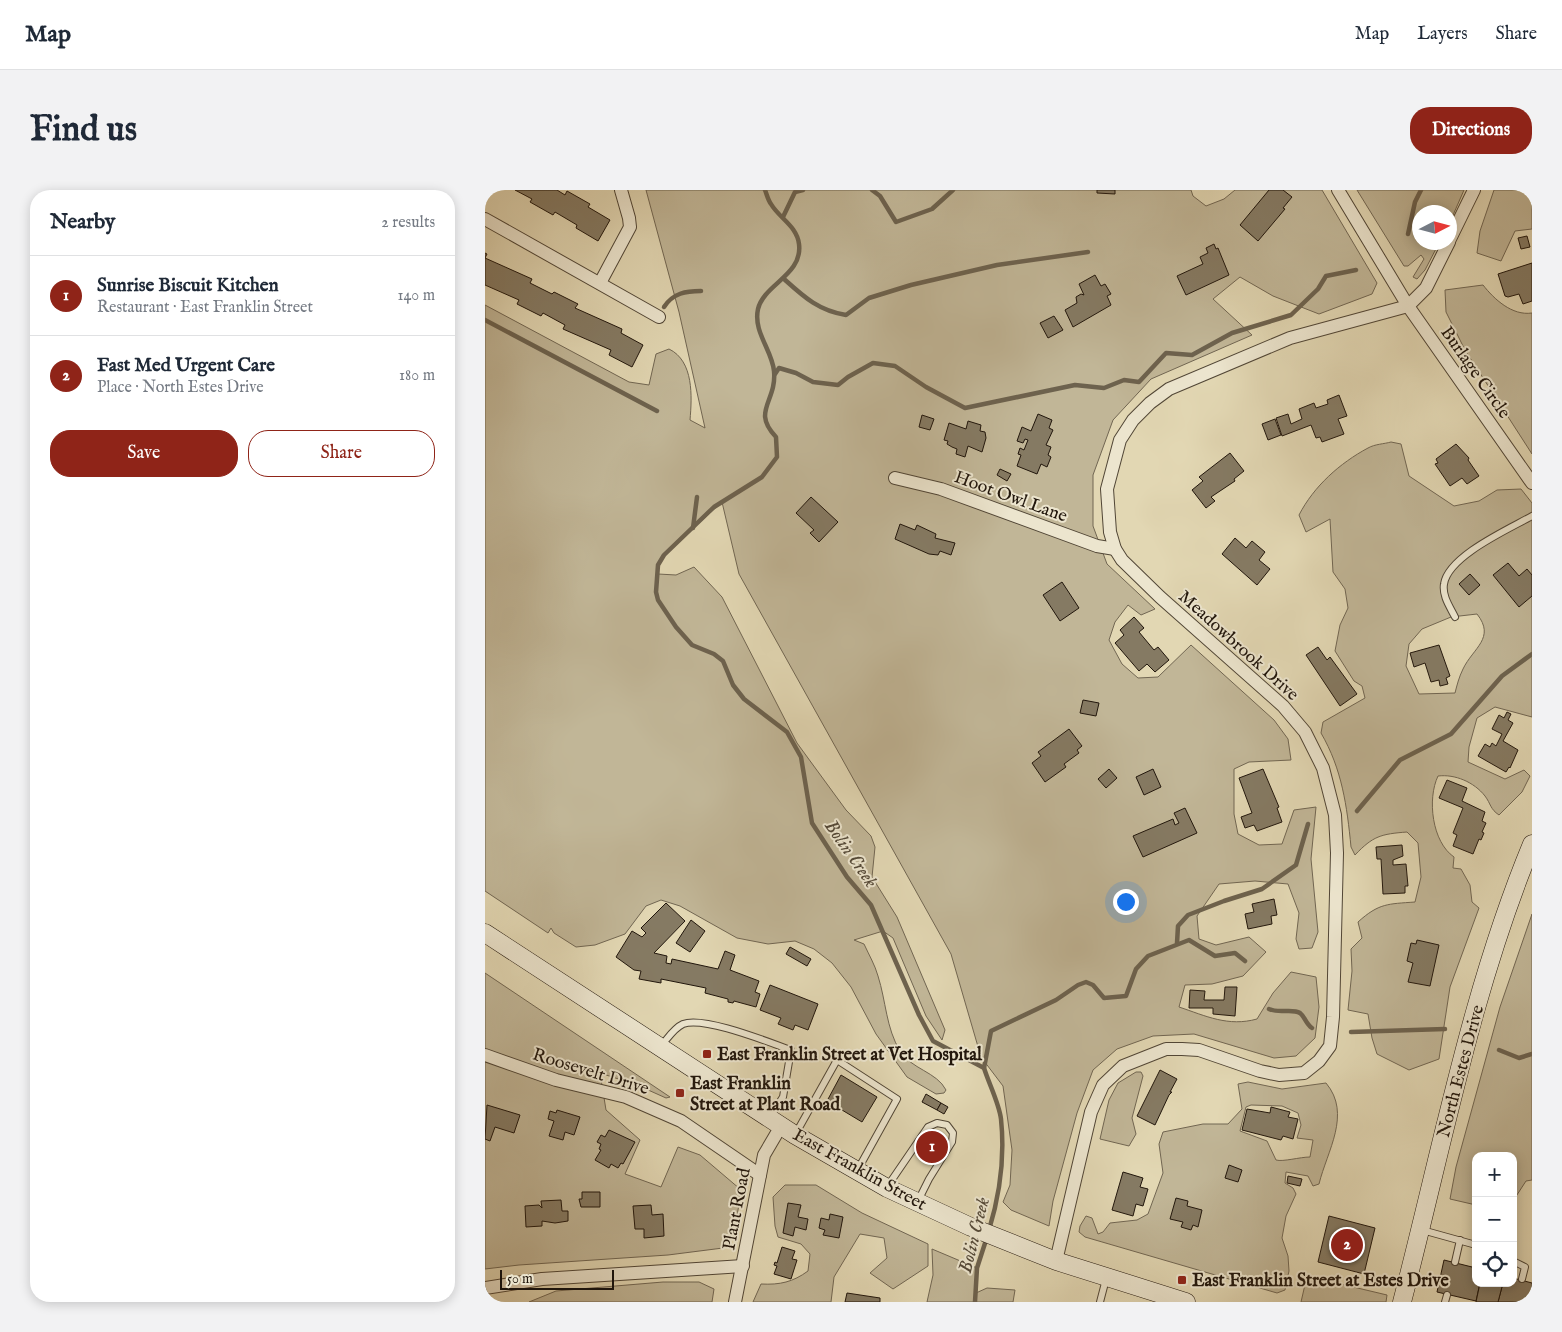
<!DOCTYPE html>
<meta charset="utf-8">
<style>
:root{--surface:#fff;--page:#f2f2f3;--text:#1f2937;--muted:#747a83;--line:#e0e1e3;--accent:#8f2418}
body{margin:0;font-family:"IM FELL English",serif;background:var(--page);color:var(--text)}
.controls{position:absolute;right:15px;bottom:15px;display:grid;overflow:hidden;border-radius:10px;box-shadow:0 2px 12px #0003}
.controls button{width:45px;height:45px;display:grid;place-items:center;padding:0;border:0;border-bottom:1px solid var(--line);background:var(--surface);color:var(--text);font:25px sans-serif}
.compass{position:absolute;left:927px;top:15px;width:45px;height:45px;border-radius:50%;background:var(--surface);box-shadow:0 2px 12px #0003;rotate:84deg}
.scale{position:absolute;left:15px;bottom:12px;width:114px;box-sizing:border-box;padding-left:5px;border:2px solid #21160c;border-top:0;font-size:14px;line-height:18px;white-space:nowrap;color:#21160c;-webkit-text-stroke:4px #ece5ce;paint-order:stroke}
.you{position:absolute;left:640px;top:711px;width:18px;height:18px;margin:-12px;border:4px solid #fff;border-radius:50%;background:#1a73e8;box-shadow:0 0 0 8px #1a73e833}
.badge{display:grid;place-items:center;width:32px;height:32px;border-radius:50%;background:var(--accent);color:#fff;font-size:16px;font-weight:700}
.pin{position:absolute;translate:-50% -50%;border:2px solid #fff;box-shadow:0 1px 5px #0006}
.list{margin:0;padding:0;list-style:none}
h2{display:flex;justify-content:space-between;align-items:center;height:65px;margin:0;padding:0 20px;font-size:21px}
h2 small{font-size:16px;font-weight:400;color:var(--muted)}
.list li{display:grid;grid-template-columns:32px 1fr auto;gap:15px;align-items:center;box-sizing:border-box;height:80px;padding:0 20px;border-top:1px solid var(--line)}
.list b{display:block;font-size:19px;white-space:nowrap}
.list p{margin:0;font-size:16px;white-space:nowrap;color:var(--muted)}
.list em{font-size:16px;font-style:normal;color:var(--muted)}
.actions{display:flex;gap:10px;padding:15px 20px}
.actions a{flex:1;padding:11px 0;border:1px solid var(--accent);border-radius:20px;text-align:center;font-size:18px;color:var(--accent)}
.actions .main{background:var(--accent);color:#fff}
.icon{flex:none;width:28px;height:28px;fill:none;stroke:currentColor;stroke-width:2;stroke-linecap:round;stroke-linejoin:round}
.map{position:relative;flex:none;width:1047px;height:1112px;overflow:hidden;border-radius:20px}
header{display:flex;align-items:center;gap:30px;box-sizing:border-box;height:70px;padding:0 25px;background:var(--surface);border-bottom:1px solid var(--line)}
header strong{font-size:24px}
nav{display:flex;gap:28px;margin-inline-start:auto;font-size:18px}
.intro{display:flex;align-items:center;justify-content:space-between;box-sizing:border-box;height:120px;padding:0 30px}
h1{margin:0;font-size:35px}
.button{padding:12px 22px;border-radius:20px;background:var(--accent);color:#fff;font-size:18px;font-weight:700}
main{display:flex;gap:30px;padding:0 30px}
aside{flex:1;background:var(--surface);border-radius:20px;box-shadow:0 2px 12px #0003}
.map>svg:first-child{display:block}
.green{fill:#c1b697;stroke:#716652;fill-rule:evenodd}
.lines{fill:none;stroke-linecap:round;stroke-linejoin:round}
.stream{stroke:#6d624e;stroke-width:4.5}
.building{fill:#857a63;stroke:#21160c}
.service-casing{stroke:#514636;stroke-width:8}
.minor-casing{stroke:#514636;stroke-width:14}
.secondary-casing{stroke:#21160c;stroke-width:19}
.service{stroke:#ece5ce;stroke-width:6}
.minor{stroke:#ece5ce;stroke-width:12}
.secondary{stroke:#ece5ce;stroke-width:18}
.poi-dot{fill:#8f2418;stroke:#ece5ce;stroke-width:2}
.labels{text-anchor:middle;stroke-width:4;stroke-linejoin:round;paint-order:stroke}
.street-label{font-size:18px;fill:#21160c;stroke:#ece5ce}
.poi-label{font-size:18px;font-weight:bold;fill:#21160c;stroke:#ece5ce;text-anchor:start}
.water-label{font-size:19px;font-style:italic;fill:#544938;stroke:#ece5ce}
</style>
<header>
<strong>Map</strong>
<nav><a>Map</a><a>Layers</a><a>Share</a></nav>
</header>
<div class="intro"><h1>Find us</h1><a class="button">Directions</a></div>
<main>
<aside>
<h2>Nearby<small>2 results</small></h2>
<ul class="list">
<li><span class="badge">1</span><div><b>Sunrise Biscuit Kitchen</b><p>Restaurant · East Franklin Street</p></div><em>140 m</em></li>
<li><span class="badge">2</span><div><b>Fast Med Urgent Care</b><p>Place · North Estes Drive</p></div><em>180 m</em></li>
</ul>
<div class="actions"><a class="main">Save</a><a>Share</a></div>
</aside>
<div class="map">
<svg width="1047" height="1112" viewBox="0 0 1047 1112">
<rect width="100%" height="100%" fill="#e2d7b3"/>
<filter id="stains"><feTurbulence type="fractalNoise" baseFrequency=".004" numOctaves="4"/><feColorMatrix values="0 0 0 0 .2 0 0 0 0 .09 0 0 0 0 .02 0 0 0 .5 -.17"/></filter>
<radialGradient id="worn" r=".72"><stop offset=".6" stop-color="#630" stop-opacity="0"/><stop offset="1" stop-color="#630" stop-opacity=".3"/></radialGradient>
<g class="green">
<path d="M161,0H706L708,6L721,16L739,9L750,0H837L892,93L887,104L834,124L788,106L755,87L728,109L767,145L666,189L628,230L608,285V336L622,374L670,419L656,425L643,415L630,432L624,450L637,474L653,488L673,487L706,455L789,530L803,549L806,570L764,572L749,579V624L753,644L774,655L797,654L809,620L831,617L826,669L833,742L827,758L814,759L811,749L814,723L803,694L770,691L734,694L712,726L714,749L731,755L764,747L781,762L758,786L727,794L700,795L694,817C721,826 743,837 772,829L788,803L806,782L831,787L834,817L830,848L811,866L789,868L709,844L668,846L632,859L608,880L592,923L568,1011L564,1036L526,1020L518,1012L525,995L527,960L518,896L496,867L466,764L254,384L237,312L179,365L173,375V384L191,385L209,377L237,407L312,553L361,620L386,646L390,657L387,687L412,727L460,840L457,850L441,826L408,748L398,741L369,750L379,754C384,765 390,775 393,786C401,811 401,838 415,861C426,879 452,882 461,900L459,903L451,904L422,887L391,844L366,797L347,773L329,759L310,751L283,754L252,748L195,716L176,710L161,716L140,744L110,755L91,757L69,743L66,738L63,743L0,701V115L144,192L164,195L171,164L184,159C209,171 207,207 205,230L220,238L194,122Z"/>
<path d="M872,0H979L965,32L964,22H934V52L954,53L940,80L932,89L928,87L939,69L936,65L923,76H919Z"/>
<path d="M1009,0H1047V39L1030,41L1016,71L992,63L995,41Z"/>
<path d="M998,95C1009,109 1027,126 1047,123V264L980,160L961,122L960,100Z"/>
<path d="M906,252L916,254L924,286L969,316L994,311L1012,300L1036,299L1047,313V527L1010,517L992,528L984,557L983,572L1020,589L1039,580L1045,586L1037,602L1014,625C1005,619 1006,614 1000,606C989,592 970,584 953,586C942,609 947,652 969,667L968,678L976,679L985,695L987,712L994,718L965,797L954,869L924,880L892,864L887,848L883,824L863,820L867,781L866,759L877,748L873,732C894,713 903,714 930,712L936,687L933,653L922,642C896,644 888,646 870,665L866,657C862,616 857,579 836,543L838,532L880,508L877,496L869,491L850,461L855,435L863,418L860,399L848,382L845,329L821,342L814,325C829,296 855,273 883,258C890,254 899,254 906,252ZM992,424C1011,448 988,458 978,479C974,487 972,495 970,503L934,504L921,476L924,454L937,439L966,427Z"/>
<path d="M1047,724V990L1041,991L1028,1011V966H991V1015L965,1009L971,977L1015,817Z"/>
<path d="M0,783L185,907L181,908L152,895L115,883L121,920L155,950L140,984L176,997L193,957L215,965L255,999C255,1021 249,1040 238,1058L183,1065L34,1075L0,1079Z"/>
<path d="M651,882H656L658,886L647,928L651,944L644,956L615,949L624,910L633,893Z"/>
<path d="M763,892L797,899L841,893C867,924 842,961 834,994L828,996L823,986L801,982L800,993L808,998L811,1004L801,1026L797,1048L803,1066L804,1081L800,1100L792,1103L600,1047L594,1042L595,1036L601,1026L607,1028L613,1044L618,1042L625,1033L652,1030L663,1024L678,983L674,954L678,942L718,934H743L757,919L753,894ZM766,915L797,916L813,923L816,935L812,948L828,950L825,967C815,967 798,972 791,970L782,951L755,941L761,917Z"/>
<path d="M300,995H331L377,1023L443,1054V1076L408,1099L385,1083L402,1068L399,1048L375,1044L349,1087L346,1112H268L276,1094C295,1095 308,1092 323,1081L325,1064L316,1054L293,1047L290,1036L288,1007Z"/>
<path d="M447,1059L492,1078L491,1103L502,1098L530,1100L528,1112H442L448,1085Z"/>
<path d="M822,1086L902,1105L901,1112H816Z"/>
<path d="M178,1092H214L229,1099L227,1112H44L71,1101Z"/>
</g>
<g class="lines">
<g class="stream">
<path d="M280,0C282,5 283,10 286,14C294,28 312,36 314,54C318,85 279,94 273,119C268,142 287,160 289,181C292,212 266,221 291,247L292,267L277,287L229,317L179,365L173,375L171,402L173,410L191,437L207,455L229,464L238,471L248,495L259,509L302,542L316,567L327,633L362,687L386,715L434,825L448,851L499,878C504,894 514,913 516,929C520,967 515,1004 504,1040"/>
<path d="M387,0L395,6L411,32L447,19L468,0"/>
<path d="M298,27L310,2L318,0"/>
<path d="M923,44L930,12L936,0"/>
<path d="M299,89C319,107 334,121 361,125L384,108L426,95L512,75L603,62"/>
<path d="M179,117C188,103 201,101 216,101"/>
<path d="M0,130L172,221"/>
<path d="M290,184L294,178L311,183L328,192L353,195L363,187L388,173L410,176L441,197L480,218L590,195L619,198L639,190L654,192L681,163L707,165L747,143L806,125L833,99L841,86L871,80"/>
<path d="M208,338L212,307"/>
<path d="M872,621L915,570L966,544L1017,486L1047,464"/>
<path d="M692,753L693,736L703,725L739,711L777,699L811,675L823,634"/>
<path d="M784,819C794,824 807,818 815,823C820,827 821,834 827,838"/>
<path d="M866,842L960,839"/>
<path d="M1014,860L1034,868L1047,864"/>
<path d="M499,878L506,841L571,810L593,795L601,792L608,795L619,808L641,806L651,779L663,766L704,750L730,766L750,763L760,771"/>
<path d="M490,1112L492,1078L502,1047"/>
</g>
</g>
<g class="building">
<path d="M30,0H72L80,5L82,1L105,14L103,17L125,30L113,51L91,38L92,35L70,22L68,25L45,12L47,9Z"/>
<path d="M612,0H630V4L612,3Z"/>
<path d="M784,0H798L807,7L798,18L800,19L773,51L755,35Z"/>
<path d="M1042,46L1045,57L1036,59L1033,48Z"/>
<path d="M729,54L731,59L733,58L744,85L701,105L692,86L718,74L715,67L723,63L721,58Z"/>
<path d="M0,63L2,64L0,68L47,89L45,93L67,104L69,102L93,114L90,118L137,139L136,143L158,155L147,177L124,165L126,160L78,139L80,135L58,123L56,126L32,114L34,110L0,95Z"/>
<path d="M1047,73V111L1038,114L1034,104L1023,107L1020,106L1013,84Z"/>
<path d="M610,85L616,96L620,94L626,104L622,106L626,115L588,137L580,120L592,113L591,107L596,104L599,105L594,94Z"/>
<path d="M569,126L578,140L563,148L555,133Z"/>
<path d="M854,205L862,226L853,229L859,244L837,252L835,247L831,248L826,235L797,246L791,228L803,224L806,234L817,229L814,219L829,213L831,218L843,214L842,210Z"/>
<path d="M553,224L567,230L564,238L568,240L561,255L566,257L563,265L566,267L562,277L556,274L552,284L532,276L536,265L533,264L535,258L539,260L543,250L540,249L538,253L532,251L537,237L546,241Z"/>
<path d="M437,225L449,229L445,240L434,237Z"/>
<path d="M790,229L796,245L783,250L777,234Z"/>
<path d="M483,231L496,235L495,241L500,242L501,248L497,262L483,256L480,267L471,264L472,259L467,257L462,254L463,251L459,250L464,233L481,239Z"/>
<path d="M971,254L984,268L983,270L994,286L982,294L977,288L965,296L950,274L953,273L951,269Z"/>
<path d="M745,263L759,281L749,289L750,291L726,307L730,311L721,318L707,300L718,291L714,287Z"/>
<path d="M515,279L526,284L522,291L512,285Z"/>
<path d="M326,307L353,332L334,352L325,343L329,340L311,323Z"/>
<path d="M415,334L430,340L432,335L451,344L450,348L470,353L466,365L455,361L453,365L444,364L410,349Z"/>
<path d="M750,348L761,358L767,351L780,362L774,370L785,379L772,395L737,364Z"/>
<path d="M1023,373L1034,386L1042,379L1047,385V406L1034,417L1008,385Z"/>
<path d="M985,384L995,395L984,405L974,394Z"/>
<path d="M577,392L594,418L575,431L558,405Z"/>
<path d="M649,427L659,438L654,442L669,460L673,457L684,470L670,482L662,474L654,481L630,453L639,445L635,440Z"/>
<path d="M954,455L965,486L961,488L963,494L955,496L954,490L946,492L940,473L929,477L925,463Z"/>
<path d="M833,457L842,470L845,467L872,504L855,516L821,465Z"/>
<path d="M598,510L614,513L611,526L595,523Z"/>
<path d="M1022,522L1026,524L1023,530L1028,533L1018,551L1033,560L1025,578L1024,577L1021,582L993,566L1000,554L1005,557L1007,553L1011,556L1017,544L1007,539L1014,525L1019,528Z"/>
<path d="M584,539L597,556L592,560L594,563L579,574L581,577L560,592L547,573L556,566L553,562Z"/>
<path d="M624,579L632,588L621,598L613,589Z"/>
<path d="M668,579L676,597L659,605L651,587Z"/>
<path d="M778,579L794,617L792,618L797,632L772,641L769,635L760,638L756,627L767,623L754,588Z"/>
<path d="M962,590L982,598L977,611L1000,622L997,631L1001,633L997,642L999,643L996,650L994,649L988,664L968,656L972,645L968,643L978,618L954,608Z"/>
<path d="M700,618L712,643L658,667L648,646L688,629L690,635L694,633L689,623Z"/>
<path d="M917,655L918,666L908,670V675L921,674L923,696H920V703L898,704L896,669H892L891,657Z"/>
<path d="M789,709L792,725L786,726L787,734L763,739L760,724L769,722L767,714Z"/>
<path d="M181,713L200,731L169,763L182,766L181,773L186,774L187,769L233,779L240,761L250,765L245,780L274,791L270,802L275,804L271,817L249,811L248,813L243,812V809L220,803L221,798L176,789V793L154,789L156,781L149,780L131,767L147,741L157,747L161,743L156,738Z"/>
<path d="M206,730L220,741L205,762L191,753Z"/>
<path d="M932,750L954,755L945,796L923,792L928,773L922,771L926,753L931,754Z"/>
<path d="M305,757L326,769L322,776L301,764Z"/>
<path d="M285,795L333,814L323,840L310,835L308,840L293,834L296,828L275,820Z"/>
<path d="M740,797H752L750,826L728,824V818H704L705,800L720,801L719,810H739Z"/>
<path d="M675,880L692,889L685,902H687L684,905L670,935L652,926Z"/>
<path d="M356,885L392,907L377,932L342,911Z"/>
<path d="M441,904L456,913L452,920L437,912Z"/>
<path d="M456,913L463,917L459,924L452,920Z"/>
<path d="M2,915L35,925L29,943L10,937L5,951L0,949Z"/>
<path d="M786,917L805,922L803,927L813,929L808,949L798,946L796,950L757,940L762,919L785,923Z"/>
<path d="M72,920L95,927L89,945L80,942L78,950L64,946L69,931L63,929L65,921L71,923Z"/>
<path d="M443,939L465,953L451,975L429,962Z"/>
<path d="M124,940L150,952L138,974L136,973L133,978L126,974L124,978L110,970L116,960L114,959L116,954L112,952L116,945L120,947Z"/>
<path d="M744,975L757,980L753,992L740,988Z"/>
<path d="M638,982L658,988L655,997L663,999L658,1016L651,1014L648,1026L627,1020Z"/>
<path d="M803,986L817,989L815,996L802,993Z"/>
<path d="M97,1002H115V1017H96L94,1009H97Z"/>
<path d="M691,1008L703,1011L702,1016L717,1020L713,1037L708,1035L706,1040L696,1037L698,1032L685,1029Z"/>
<path d="M76,1010L77,1021H83V1031L70,1033L57,1031V1036L41,1037L40,1016L54,1015L57,1018L56,1011Z"/>
<path d="M303,1013L316,1015L313,1027L323,1029L321,1040L310,1037L308,1046L298,1043Z"/>
<path d="M166,1015L167,1025L178,1024L179,1046L159,1048V1039H150L148,1016Z"/>
<path d="M345,1024L358,1027L354,1048L338,1045L340,1040L334,1038L336,1028L344,1030Z"/>
<path d="M844,1026L890,1038L879,1084L833,1072Z"/>
<path d="M297,1057L310,1061L307,1069L312,1070L306,1089L289,1084L292,1076L289,1075L290,1072L292,1073Z"/>
<path d="M959,1070L991,1078V1093H995L991,1111L952,1102Z"/>
<path d="M1028,1088L1047,1093V1112H1013L1018,1093H1028Z"/>
<path d="M995,1093H1018L1013,1112H991Z"/>
<path d="M362,1103L395,1108V1112H360Z"/>
</g>
<g class="lines">
<g class="service-casing">
<g id="service">
<path d="M970,427C965,417 957,406 959,394C963,366 1024,339 1047,326"/>
<path d="M176,856C183,848 189,838 198,834C219,826 283,852 306,860L298,907L285,927"/>
<path d="M310,945L352,870L412,909L372,981"/>
<path d="M402,997L443,937L452,933L462,935L468,943L467,952L444,989L433,1011"/>
<path d="M937,1040L991,1055"/>
<path d="M1028,1071L1040,1077L1037,1089"/>
<path d="M970,1072L975,1050"/>
<path d="M615,1112L621,1089"/>
<path d="M960,1112L962,1105"/>
</g>
</g>
<g class="minor-casing">
<g id="minor">
<path d="M853,0L923,116L1047,293"/>
<path d="M0,29L174,127"/>
<path d="M964,51L989,0"/>
<path d="M115,93L145,37L144,28L136,0"/>
<path d="M410,288L456,299L612,356L630,359"/>
<path d="M0,865L71,890L141,907L196,931L275,985"/>
<path d="M571,1071L606,922L618,895L638,876L681,859H697L714,860L775,881L794,885L819,883L834,871L845,856L848,827L852,663L850,625L838,578L820,542L798,516L675,407L637,370L630,359L625,342L622,299L635,250L648,230L665,213L684,199L805,148L923,116L941,98L964,52"/>
<path d="M0,1098L57,1089L258,1076"/>
<path d="M250,1112L279,965L296,936"/>
</g>
</g>
<g class="secondary-casing">
<g id="secondary">
<path d="M0,743L310,945L402,998L486,1037L571,1071L701,1112"/>
<path d="M917,1112C957,959 986,801 1047,654"/>
</g>
</g>
<use href="#service" class="service"/>
<use href="#minor" class="minor"/>
<use href="#secondary" class="secondary"/>
</g>
<g class="poi-dot">
<rect x="217" y="859" width="10" height="10" rx="2.5"/>
<rect x="190" y="898" width="10" height="10" rx="2.5"/>
<rect x="692" y="1085" width="10" height="10" rx="2.5"/>
</g>
<g class="labels">
<g class="street-label">
<text transform="translate(991 182) rotate(55)" y="6">Burlage Circle</text>
<text transform="translate(526 306) rotate(20)" y="6">Hoot Owl Lane</text>
<text transform="translate(754 455) rotate(42)" y="6">Meadowbrook Drive</text>
<text transform="translate(106 881) rotate(17)" y="6">Roosevelt Drive</text>
<text transform="translate(975 881) rotate(-75)" y="6">North Estes Drive</text>
<text transform="translate(375 979) rotate(29)" y="6">East Franklin Street</text>
<text transform="translate(251 1019) rotate(-79)" y="6">Plant Road</text>
</g>
<g class="poi-label">
<text x="232" y="870">East Franklin Street at Vet Hospital</text>
<text x="205" y="899">East Franklin<tspan x="205" dy="21">Street at Plant Road</tspan></text>
<text x="707" y="1096">East Franklin Street at Estes Drive</text>
</g>
<g class="water-label">
<text transform="translate(367 663) rotate(55)" y="7">Bolin Creek</text>
<text transform="translate(488 1045) rotate(-76)" y="7">Bolin Creek</text>
</g>
</g>
<rect width="100%" height="100%" filter="url(#stains)"/>
<rect width="100%" height="100%" fill="url(#worn)"/>
</svg>
<div class="controls">
<button>+</button>
<button>−</button>
<button><svg class="icon" aria-label="locate" viewBox="0 0 24 24"><circle cx="12" cy="12" r="6"/><path d="M12 2v4M12 18v4M2 12h4M18 12h4"/></svg></button>
</div>
<svg class="compass" viewBox="-18 -18 36 36"><path d="M0-13l5 13h-10z" fill="#e53935"/><path d="M0 13l5-13h-10z" fill="#747a83"/></svg>
<div class="scale">50 m</div>
<div class="you"></div>
<div class="pin badge" style="left:447px;top:957px">1</div>
<div class="pin badge" style="left:862px;top:1055px">2</div>
</div>
</main>
